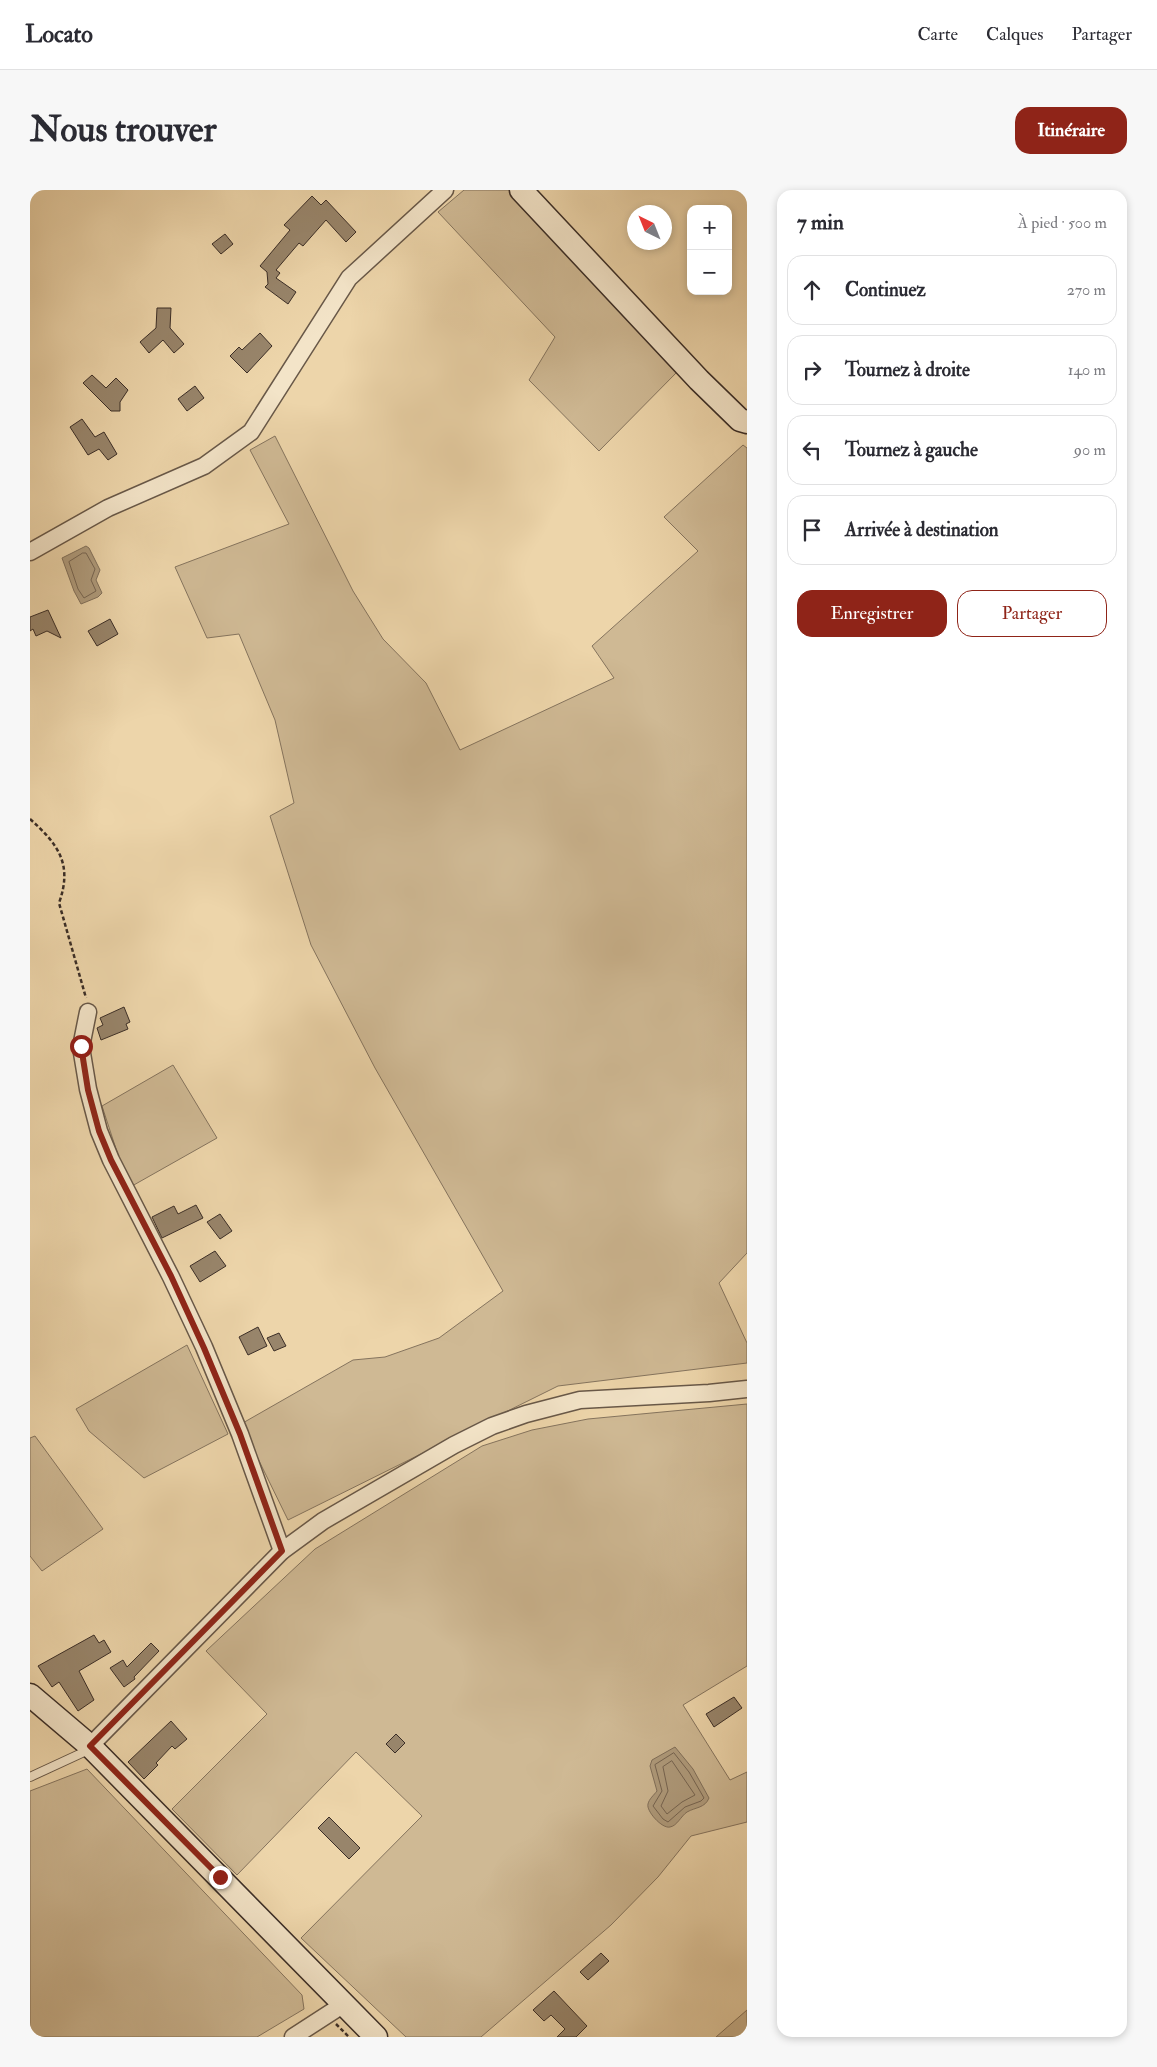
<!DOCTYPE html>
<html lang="fr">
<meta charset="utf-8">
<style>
:root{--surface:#fff;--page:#f7f7f7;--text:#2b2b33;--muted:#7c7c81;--line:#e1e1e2;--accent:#8f2418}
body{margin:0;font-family:"IM FELL Double Pica",serif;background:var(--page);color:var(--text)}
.controls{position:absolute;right:15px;top:15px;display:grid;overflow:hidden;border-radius:10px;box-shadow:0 2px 8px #0003}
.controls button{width:45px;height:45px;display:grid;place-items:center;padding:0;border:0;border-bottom:1px solid var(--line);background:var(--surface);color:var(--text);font:25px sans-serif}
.compass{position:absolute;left:597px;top:15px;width:45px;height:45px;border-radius:50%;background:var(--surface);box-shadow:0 2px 8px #0003;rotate:317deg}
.stop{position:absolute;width:15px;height:15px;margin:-11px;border:4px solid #8f2418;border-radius:50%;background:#fff}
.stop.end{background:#8f2418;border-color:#fff;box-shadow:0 1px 5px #0008}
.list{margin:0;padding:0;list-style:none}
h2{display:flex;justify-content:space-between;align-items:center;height:65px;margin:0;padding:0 20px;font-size:21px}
h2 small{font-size:16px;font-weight:400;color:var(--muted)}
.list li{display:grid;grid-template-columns:32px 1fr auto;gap:15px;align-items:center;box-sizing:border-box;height:70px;margin:0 10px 10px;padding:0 10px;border:1px solid var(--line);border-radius:15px}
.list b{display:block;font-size:19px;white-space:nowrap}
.list em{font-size:16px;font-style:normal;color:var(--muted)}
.actions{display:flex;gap:10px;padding:15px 20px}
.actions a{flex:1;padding:11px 0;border:1px solid var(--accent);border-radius:15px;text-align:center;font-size:18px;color:var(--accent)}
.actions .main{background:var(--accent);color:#fff}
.icon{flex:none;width:28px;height:28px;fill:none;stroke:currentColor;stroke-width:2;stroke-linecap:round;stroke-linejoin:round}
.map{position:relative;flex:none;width:717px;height:1847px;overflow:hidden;border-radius:15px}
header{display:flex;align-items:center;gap:30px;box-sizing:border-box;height:70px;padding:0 25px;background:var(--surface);border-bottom:1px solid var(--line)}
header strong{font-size:24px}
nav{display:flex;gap:28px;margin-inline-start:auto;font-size:18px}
.intro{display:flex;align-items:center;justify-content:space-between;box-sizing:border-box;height:120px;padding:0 30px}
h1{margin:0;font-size:35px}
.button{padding:12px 22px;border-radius:15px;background:var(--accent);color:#fff;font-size:18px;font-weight:700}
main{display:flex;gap:30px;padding:0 30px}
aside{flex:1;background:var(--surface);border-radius:15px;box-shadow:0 2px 8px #0003}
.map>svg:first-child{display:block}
.green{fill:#cfb994;stroke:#85745e}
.water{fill:#b09c7d;stroke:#81705b}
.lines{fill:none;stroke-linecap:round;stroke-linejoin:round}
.shore{stroke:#766552;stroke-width:1}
.building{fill:#98856b;stroke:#3b2e27}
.lane-casing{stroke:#685848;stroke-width:10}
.street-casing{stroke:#685848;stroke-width:19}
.secondary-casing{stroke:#3b2e27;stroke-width:25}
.path{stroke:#3b2e27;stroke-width:2.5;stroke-dasharray:4 2.5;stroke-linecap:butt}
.lane{stroke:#f3e4c8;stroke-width:8}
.street{stroke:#f3e4c8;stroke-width:16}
.secondary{stroke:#f3e4c8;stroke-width:22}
.route{stroke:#8f2418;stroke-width:6}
</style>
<header>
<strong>Locato</strong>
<nav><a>Carte</a><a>Calques</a><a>Partager</a></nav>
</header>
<div class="intro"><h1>Nous trouver</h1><a class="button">Itinéraire</a></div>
<main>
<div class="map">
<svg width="717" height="1847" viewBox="0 0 717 1847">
<rect width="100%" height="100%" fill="#edd5aa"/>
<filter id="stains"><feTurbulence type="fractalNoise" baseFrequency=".004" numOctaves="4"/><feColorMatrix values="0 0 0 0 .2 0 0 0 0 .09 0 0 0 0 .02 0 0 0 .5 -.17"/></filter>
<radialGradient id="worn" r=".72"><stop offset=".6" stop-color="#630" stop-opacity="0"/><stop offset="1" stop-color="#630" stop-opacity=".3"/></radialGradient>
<g class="green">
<path d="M434,0H481L650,179L569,261L499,190L525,147L408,22Z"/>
<path d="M245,246L323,401L353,449L396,493L430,560L584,488L562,456L668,361L634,327L713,255L717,258V1063L689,1093L717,1153V1173L528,1196L258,1330L211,1234L323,1170L355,1167L409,1148L473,1101L345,878L281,755L240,626L264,613L245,530L209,444L177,448L145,377L259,334L220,260Z"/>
<path d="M143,875L187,948L102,996L88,965L72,916Z"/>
<path d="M157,1155L198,1244L114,1288L59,1241L46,1219Z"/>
<path d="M717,1214V1476L653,1515L700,1590L717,1582V1632L661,1646L628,1687L581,1735L451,1847H376L271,1748L392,1626L326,1562L207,1685L142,1619L237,1524L176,1461L285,1359L452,1256L502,1240L558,1229Z"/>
<path d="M5,1246L73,1339L12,1381L0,1366V1248Z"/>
<path d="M57,1579L272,1805L274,1819L227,1847H0V1601Z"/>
<path d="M717,1820V1847H686Z"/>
</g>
<g class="water">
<path d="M56,356L59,358L70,380L66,390L72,403L68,407L51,414L44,401L32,368Z"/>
<path d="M645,1557L663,1579L679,1608C675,1618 666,1617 657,1622C651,1626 647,1636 640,1637C632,1639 616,1621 618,1614C619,1609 624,1605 627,1601L620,1576L622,1570Z"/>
</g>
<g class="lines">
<g class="shore">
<path d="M53,363H56L65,379L61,390L66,401L54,408L48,399L39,372Z"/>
<path d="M644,1563L659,1582L674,1608L671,1611L655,1617L638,1632L633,1629L623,1616L632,1601L625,1575Z"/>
<path d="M642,1571L665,1605L652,1612L637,1624L631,1616L638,1601L633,1577Z"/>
</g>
</g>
<g class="building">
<path d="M282,6L291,15L296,10L326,42L316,52L296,30L273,56L269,53L246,80L250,83L246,88L266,102L258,114L235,97L238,94L237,82L230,76L260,40L254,35Z"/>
<path d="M195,44L203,54L191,64L182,54Z"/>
<path d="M127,118H141L140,138L154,154L144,163L133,150L119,163L110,152L126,138Z"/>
<path d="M230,143L242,156L217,183L200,166L209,157L212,160Z"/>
<path d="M62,185L76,198L86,188L98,200L90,212V221H81L53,193Z"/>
<path d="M165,196L174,208L157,221L148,209Z"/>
<path d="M52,229L65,247L74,242L87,264L78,270L69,259L58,265L40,237Z"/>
<path d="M18,420L31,448L17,441L6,446L3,439L0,441V427Z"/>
<path d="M80,429L88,444L67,456L58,441Z"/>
<path d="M94,817L100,832L96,834L98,839L71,850L67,838L73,835L70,828Z"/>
<path d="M166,1015L173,1028L132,1048L122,1027L144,1016L148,1024Z"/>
<path d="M190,1024L202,1041L190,1049L177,1032Z"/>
<path d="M185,1061L196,1076L170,1092L160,1076Z"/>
<path d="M228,1137L237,1156L218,1165L209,1147Z"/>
<path d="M249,1143L256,1156L244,1161L237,1148Z"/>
<path d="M64,1445L69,1453L74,1450L81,1462L49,1481L64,1510L48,1521L29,1492L22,1497L8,1476Z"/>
<path d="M121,1453L129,1461L104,1487L105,1489L94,1497L80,1478L93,1470L97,1477Z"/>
<path d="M704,1507L712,1518L684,1537L676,1524Z"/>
<path d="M141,1531L157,1549L145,1559L142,1556L126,1573L128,1575L114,1589L98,1572Z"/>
<path d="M366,1544L375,1553L365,1563L356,1554Z"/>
<path d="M299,1627L330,1658L319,1669L288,1638Z"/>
<path d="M571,1763L579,1771L558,1790L550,1782Z"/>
<path d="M524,1801L557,1836L546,1847H527L535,1839L521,1825L514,1831L503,1820Z"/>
</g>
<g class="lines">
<g class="lane-casing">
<path id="lane" d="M0,1587L54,1562L58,1558"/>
</g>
<g class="street-casing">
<g id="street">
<path d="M0,362L78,318L174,276L221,242L319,88L415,0"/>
<path d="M58,822L51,857L58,899L69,941L81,970L141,1087L174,1157L210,1244L252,1361"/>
<path d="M60,1556L252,1361L293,1331L424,1255L462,1236L496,1224L550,1210L679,1203L717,1199"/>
<path d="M263,1847L314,1814"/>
</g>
</g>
<g class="secondary-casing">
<g id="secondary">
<path d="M491,0L669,190L710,230L717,232"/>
<path d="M0,1505L60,1556L346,1847"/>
</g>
</g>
<g class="path">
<path d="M0,629C28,654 43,674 29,713L56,808"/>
<path d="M306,1834L319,1847"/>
</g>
<use href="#lane" class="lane"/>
<use href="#street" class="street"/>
<use href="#secondary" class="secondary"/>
</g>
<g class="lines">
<path class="route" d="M51,856L58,900L69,941L81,970L141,1086L174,1158L210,1244L252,1361L60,1556L190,1687"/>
</g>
<rect width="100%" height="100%" filter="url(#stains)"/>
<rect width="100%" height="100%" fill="url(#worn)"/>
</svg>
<div class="controls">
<button>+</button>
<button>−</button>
</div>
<svg class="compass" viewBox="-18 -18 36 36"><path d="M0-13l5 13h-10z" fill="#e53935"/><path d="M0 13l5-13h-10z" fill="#7c7c81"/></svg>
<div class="stop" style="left:51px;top:856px"></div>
<div class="stop end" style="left:190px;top:1687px"></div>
</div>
<aside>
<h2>7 min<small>À pied · 500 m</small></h2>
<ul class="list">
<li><svg class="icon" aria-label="ahead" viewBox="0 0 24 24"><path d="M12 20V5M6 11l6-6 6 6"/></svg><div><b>Continuez</b></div><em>270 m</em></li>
<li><svg class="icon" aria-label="right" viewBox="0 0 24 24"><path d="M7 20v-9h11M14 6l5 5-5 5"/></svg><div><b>Tournez à droite</b></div><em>140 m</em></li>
<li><svg class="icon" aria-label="left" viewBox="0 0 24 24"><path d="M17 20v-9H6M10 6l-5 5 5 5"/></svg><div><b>Tournez à gauche</b></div><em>90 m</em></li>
<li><svg class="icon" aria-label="arrive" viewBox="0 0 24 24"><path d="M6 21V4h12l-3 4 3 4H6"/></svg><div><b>Arrivée à destination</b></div></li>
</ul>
<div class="actions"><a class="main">Enregistrer</a><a>Partager</a></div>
</aside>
</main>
